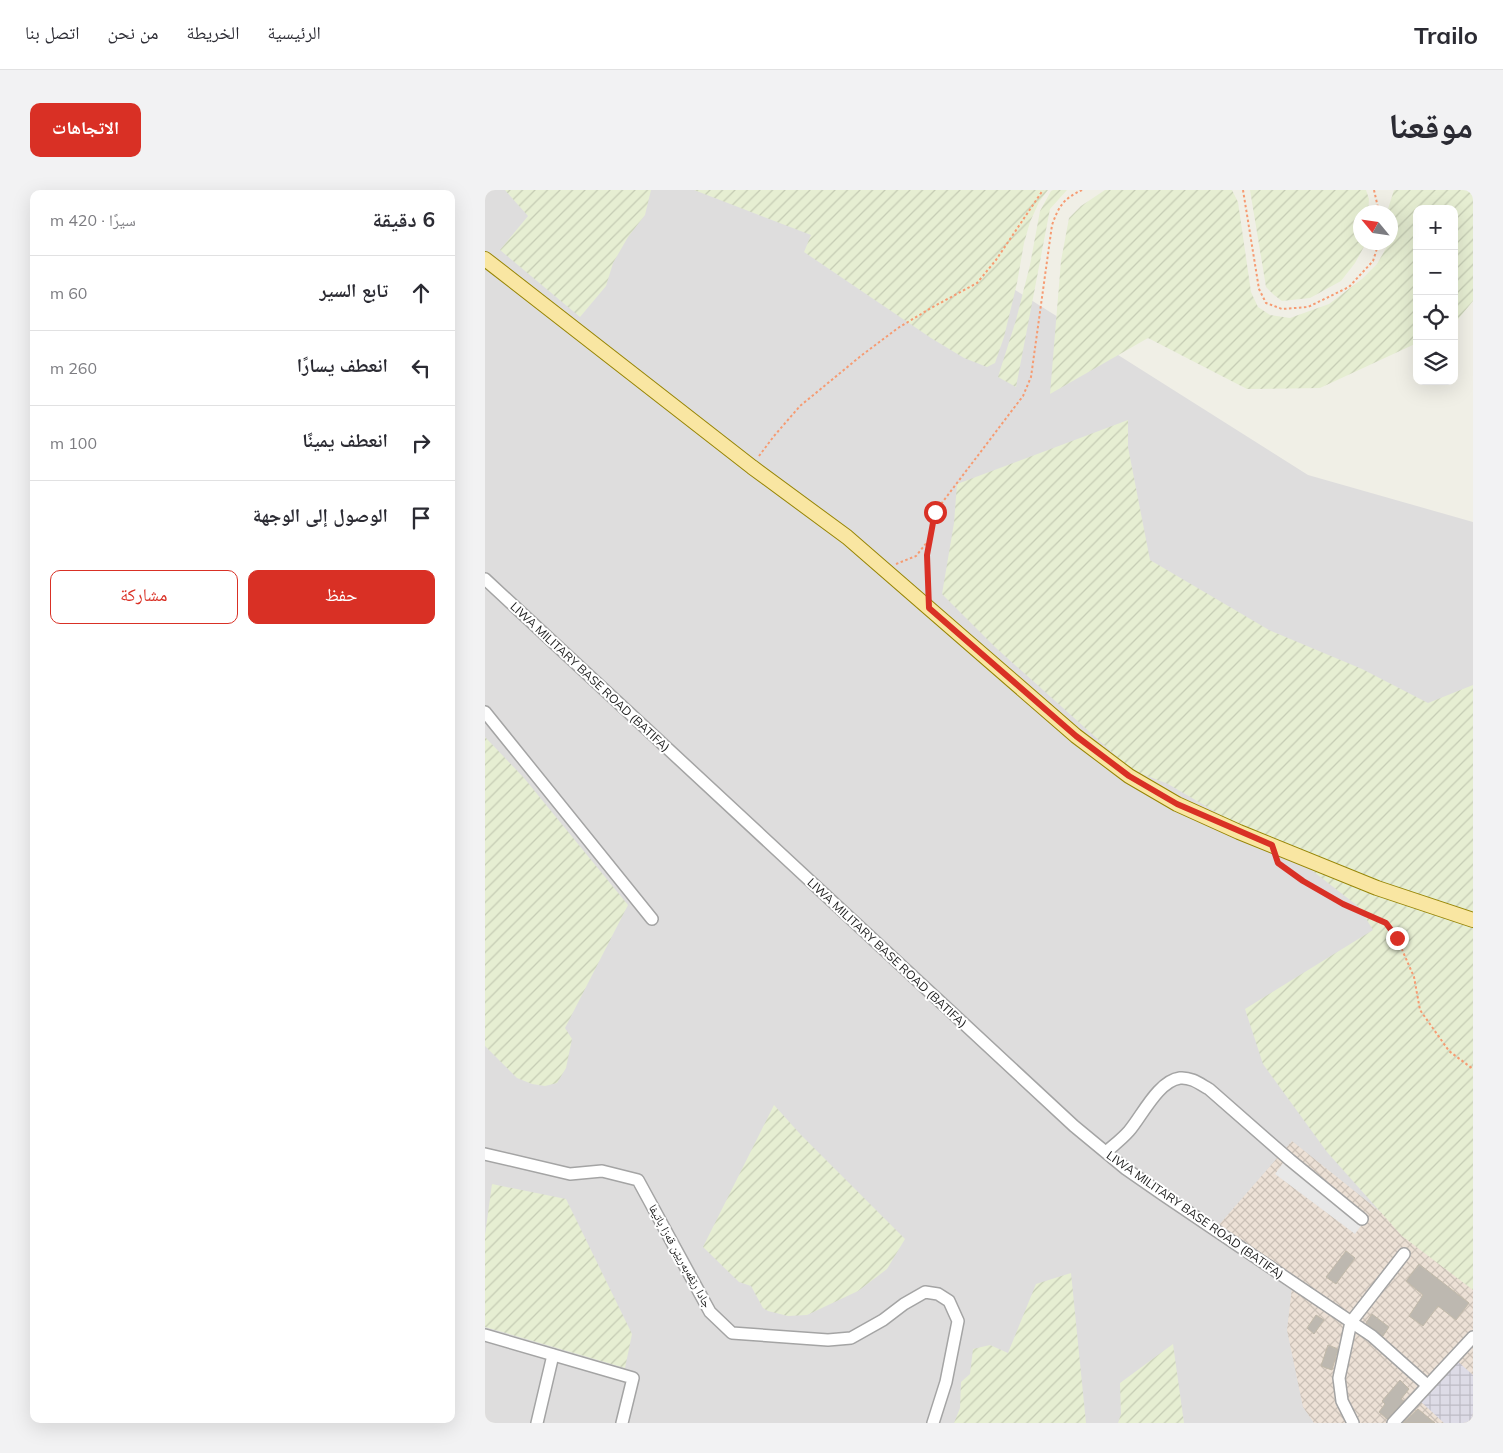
<!DOCTYPE html>
<html lang="ar">
<meta charset="utf-8">
<style>
:root{--surface:#fff;--page:#f2f2f3;--text:#2b2b33;--muted:#7c7c81;--line:#e1e1e2;--accent:#d93025}
body{margin:0;font-family:Mulish,"Noto Naskh Arabic",sans-serif;background:var(--page);color:var(--text);direction:rtl}
.controls{position:absolute;right:15px;top:15px;display:grid;overflow:hidden;border-radius:10px;box-shadow:0 5px 20px #0002}
.controls button{width:45px;height:45px;display:grid;place-items:center;padding:0;border:0;border-bottom:1px solid var(--line);background:var(--surface);color:var(--text);font:25px sans-serif}
.compass{position:absolute;left:868px;top:15px;width:45px;height:45px;border-radius:50%;background:var(--surface);box-shadow:0 5px 20px #0002;rotate:299deg}
.stop{position:absolute;width:15px;height:15px;margin:-11px;border:4px solid #d93025;border-radius:50%;background:#fff}
.stop.end{background:#d93025;border-color:#fff;box-shadow:0 1px 5px #0008}
.list{margin:0;padding:0;list-style:none}
h2{display:flex;justify-content:space-between;align-items:center;height:65px;margin:0;padding:0 20px;font-size:21px}
h2 small{font-size:16px;font-weight:400;color:var(--muted)}
.list li{display:grid;grid-template-columns:32px 1fr auto;gap:15px;align-items:center;box-sizing:border-box;height:75px;padding:0 20px;border-top:1px solid var(--line)}
.list b{display:block;font-size:19px;white-space:nowrap}
.list em{font-size:16px;font-style:normal;color:var(--muted)}
.actions{display:flex;gap:10px;padding:15px 20px}
.actions a{flex:1;padding:11px 0;border:1px solid var(--accent);border-radius:10px;text-align:center;font-size:18px;color:var(--accent)}
.actions .main{background:var(--accent);color:#fff}
.icon{flex:none;width:28px;height:28px;fill:none;stroke:currentColor;stroke-width:2;stroke-linecap:round;stroke-linejoin:round}
.map{position:relative;flex:none;width:988px;height:1233px;overflow:hidden;direction:ltr;border-radius:10px}
header{display:flex;align-items:center;gap:30px;box-sizing:border-box;height:70px;padding:0 25px;background:var(--surface);border-bottom:1px solid var(--line)}
header strong{font-size:24px}
nav{display:flex;gap:28px;margin-inline-start:auto;font-size:18px}
.intro{display:flex;align-items:center;justify-content:space-between;box-sizing:border-box;height:120px;padding:0 30px}
h1{margin:0;font-size:35px}
.button{padding:12px 22px;border-radius:10px;background:var(--accent);color:#fff;font-size:18px;font-weight:700}
main{display:flex;gap:30px;padding:0 30px}
aside{flex:1;background:var(--surface);border-radius:10px;box-shadow:0 5px 20px #0002}
.map>svg:first-child{display:block}
.residential{fill:#dedddd}
.military{fill:url(#military-cross-hatch)}
.farmland{fill:url(#farmland-furrows)}
.parking{fill:#e8e8e8}
.plaza{fill:url(#plaza-grid)}
.building{fill:#bdb8b0;stroke:#c1b9a9}
.lines{fill:none;stroke-linecap:round;stroke-linejoin:round}
.minor-casing{stroke:#a4a4a4;stroke-width:14}
.major-casing{stroke:#978505;stroke-width:16}
.path{stroke:#f69b72;stroke-width:2;stroke-dasharray:2.5 2.5;stroke-linecap:butt}
.minor{stroke:#fff;stroke-width:11}
.major{stroke:#f9e6a2;stroke-width:14}
.route{stroke:#d93025;stroke-width:6}
.labels{text-anchor:middle;stroke-width:4;stroke-linejoin:round;paint-order:stroke}
.street-label{font-size:12px;fill:#202020;stroke:#fff}
</style>
<header>
<strong>Trailo</strong>
<nav><a>الرئيسية</a><a>الخريطة</a><a>من نحن</a><a>اتصل بنا</a></nav>
</header>
<div class="intro"><h1>موقعنا</h1><a class="button">الاتجاهات</a></div>
<main>
<div class="map">
<svg width="988" height="1233" viewBox="0 0 988 1233">
<defs>
<pattern id="military-cross-hatch" width="8" height="8" patternUnits="userSpaceOnUse" patternTransform="scale(1.25)"><rect width="8" height="8" fill="#ede1d6"/><path d="M0 0l8 8M0 8l8-8" fill="none" stroke="#cbc1b7"/></pattern>
<pattern id="farmland-furrows" width="10" height="10" patternUnits="userSpaceOnUse" patternTransform="scale(1.25)"><rect width="10" height="10" fill="#e6eed2"/><path d="M-1 1l2-2M0 10L10 0M9 11l2-2" fill="none" stroke="#c5ccb4"/></pattern>
<pattern id="plaza-grid" width="8" height="8" patternUnits="userSpaceOnUse" patternTransform="scale(1.25)"><rect width="8" height="8" fill="#dddbe6"/><path d="M0 4h8M4 0v8" fill="none" stroke="#bdbcc5"/></pattern>
</defs>
<rect width="100%" height="100%" fill="#f0efe6"/>
<path class="residential" d="M0,0H372L823,285L988,332V1233H0Z"/>
<path class="military" d="M807,951L988,1096V1233H829L818,1217L802,1140L808,1089L733,1036Z"/>
<g class="farmland">
<path d="M20,0H166L160,25L143,47L128,73L121,96L95,127L15,60L43,26Z"/>
<path d="M209,0H563L554,12L545,32L539,53L532,93L519,147L510,173L502,177L479,168L446,148L319,62L326,45Z"/>
<path d="M568,0H582L565,19L531,197L513,187L531,130L545,75L555,21L566,1Z"/>
<path d="M620,0H747L753,12L766,102L773,117L785,125L805,128L844,114L877,89L892,74L904,53L906,52V22H902L909,0H988V111L969,134V19H932V153L835,198L762,199L663,148L565,204L576,71L584,28L596,16Z"/>
<path d="M765,0H881L884,9L883,22H876V52L881,53L870,73L856,91L825,108L797,111L789,105L781,97Z"/>
<path d="M643,230V257L665,370L784,440L877,479L943,513L988,495V1100L917,1046L842,962L778,874L760,819L888,740L874,717L802,661L787,655L683,594L647,580L510,457L457,404L469,333L472,294Z"/>
<path d="M0,547L39,588L143,715L80,838L87,849L81,878L72,893L60,896L47,894L32,888L0,856Z"/>
<path d="M289,915L316,945L420,1049L402,1079L373,1101L322,1125L303,1126L283,1121L278,1118L266,1096L254,1092L218,1057Z"/>
<path d="M7,994L81,1009L147,1144L140,1178L0,1137V1045Z"/>
<path d="M586,1083L601,1233H469L475,1218L476,1192L485,1184L488,1159L505,1155L523,1163L551,1094Z"/>
<path d="M688,1154L699,1233H633L636,1224L635,1193Z"/>
</g>
<path class="parking" d="M798,973L878,1033L870,1044L790,984Z"/>
<path class="plaza" d="M970,1169L988,1185V1233H959L934,1210Z"/>
<g class="building">
<path d="M861,1061L870,1068L851,1094L841,1087Z"/>
<path d="M934,1074L984,1113L971,1130L953,1116L938,1136L924,1126L938,1105L921,1091Z"/>
<path d="M887,1124L904,1137L898,1146L881,1133Z"/>
<path d="M831,1125L839,1130L829,1144L822,1138Z"/>
<path d="M843,1155L853,1159L847,1180L836,1176Z"/>
<path d="M915,1190L924,1199L916,1209L919,1211L902,1229L894,1222L900,1214L897,1211Z"/>
<path d="M933,1219L950,1233H918Z"/>
</g>
<g class="lines">
<g class="minor-casing">
<g id="minor">
<path d="M0,389L589,936L641,979L677,1004L887,1146L942,1195"/>
<path d="M0,522L167,729"/>
<path d="M621,962C629,955 637,949 644,941C657,926 673,891 695,888C706,887 715,894 724,899L805,970L877,1029"/>
<path d="M0,964L85,984L117,981L153,990L225,1122L247,1143L343,1150L366,1148L398,1130L419,1114L440,1102L453,1104L464,1111L473,1131L461,1192L448,1233"/>
<path d="M0,1145L148,1188L137,1233"/>
<path d="M52,1233L68,1165"/>
<path d="M868,1233L857,1211L854,1188L866,1132L919,1064"/>
<path d="M908,1233L988,1147"/>
</g>
</g>
<g class="major-casing">
<path id="major" d="M0,69L267,277L362,347L591,546L644,586L692,614L754,642L892,698L988,730"/>
</g>
<g class="path">
<path d="M758,0L774,99L781,113L797,119L823,117L864,97L888,71L894,52"/>
<path d="M889,0L894,22"/>
<path d="M274,266L289,246L315,216L377,165L413,138L446,118L492,93L511,70L558,0"/>
<path d="M411,374L431,366L443,351"/>
<path d="M443,401L442,365L450,322L538,206L546,187L567,35C574,16 578,9 597,0"/>
<path d="M793,672L819,691L858,714L901,733L912,748L929,787L935,820L964,861L988,879"/>
</g>
<use href="#minor" class="minor"/>
<use href="#major" class="major"/>
</g>
<g class="lines">
<path class="route" d="M450,322L442,365L444,418L591,546L644,586L692,614L787,655L793,673L818,691L858,714L901,733L912,748"/>
</g>
<g class="labels">
<g class="street-label">
<text transform="translate(105 487) rotate(43)" y="4">LIWA MILITARY BASE ROAD (BATIFA)</text>
<text transform="translate(402 763) rotate(43)" y="4">LIWA MILITARY BASE ROAD (BATIFA)</text>
<text transform="translate(710 1025) rotate(35)" y="4">LIWA MILITARY BASE ROAD (BATIFA)</text>
<text transform="translate(195 1066) rotate(61)" y="4">جادا رێڤه‌به‌ريێن قه‌زا باتيفا</text>
</g>
</g>
</svg>
<div class="controls">
<button>+</button>
<button>−</button>
<button><svg class="icon" aria-label="locate" viewBox="0 0 24 24"><circle cx="12" cy="12" r="6"/><path d="M12 2v4M12 18v4M2 12h4M18 12h4"/></svg></button>
<button><svg class="icon" aria-label="layers" viewBox="0 0 24 24"><path d="M12 4l9 5-9 5-9-5zM3 14l9 5 9-5"/></svg></button>
</div>
<svg class="compass" viewBox="-18 -18 36 36"><path d="M0-13l5 13h-10z" fill="#e53935"/><path d="M0 13l5-13h-10z" fill="#7c7c81"/></svg>
<div class="stop" style="left:450px;top:322px"></div>
<div class="stop end" style="left:912px;top:748px"></div>
</div>
<aside>
<h2>6 دقيقة<small>سيرًا · 420 m</small></h2>
<ul class="list">
<li><svg class="icon" aria-label="ahead" viewBox="0 0 24 24"><path d="M12 20V5M6 11l6-6 6 6"/></svg><div><b>تابع السير</b></div><em>60 m</em></li>
<li><svg class="icon" aria-label="left" viewBox="0 0 24 24"><path d="M17 20v-9H6M10 6l-5 5 5 5"/></svg><div><b>انعطف يسارًا</b></div><em>260 m</em></li>
<li><svg class="icon" aria-label="right" viewBox="0 0 24 24"><path d="M7 20v-9h11M14 6l5 5-5 5"/></svg><div><b>انعطف يمينًا</b></div><em>100 m</em></li>
<li><svg class="icon" aria-label="arrive" viewBox="0 0 24 24"><path d="M6 21V4h12l-3 4 3 4H6"/></svg><div><b>الوصول إلى الوجهة</b></div></li>
</ul>
<div class="actions"><a class="main">حفظ</a><a>مشاركة</a></div>
</aside>
</main>
